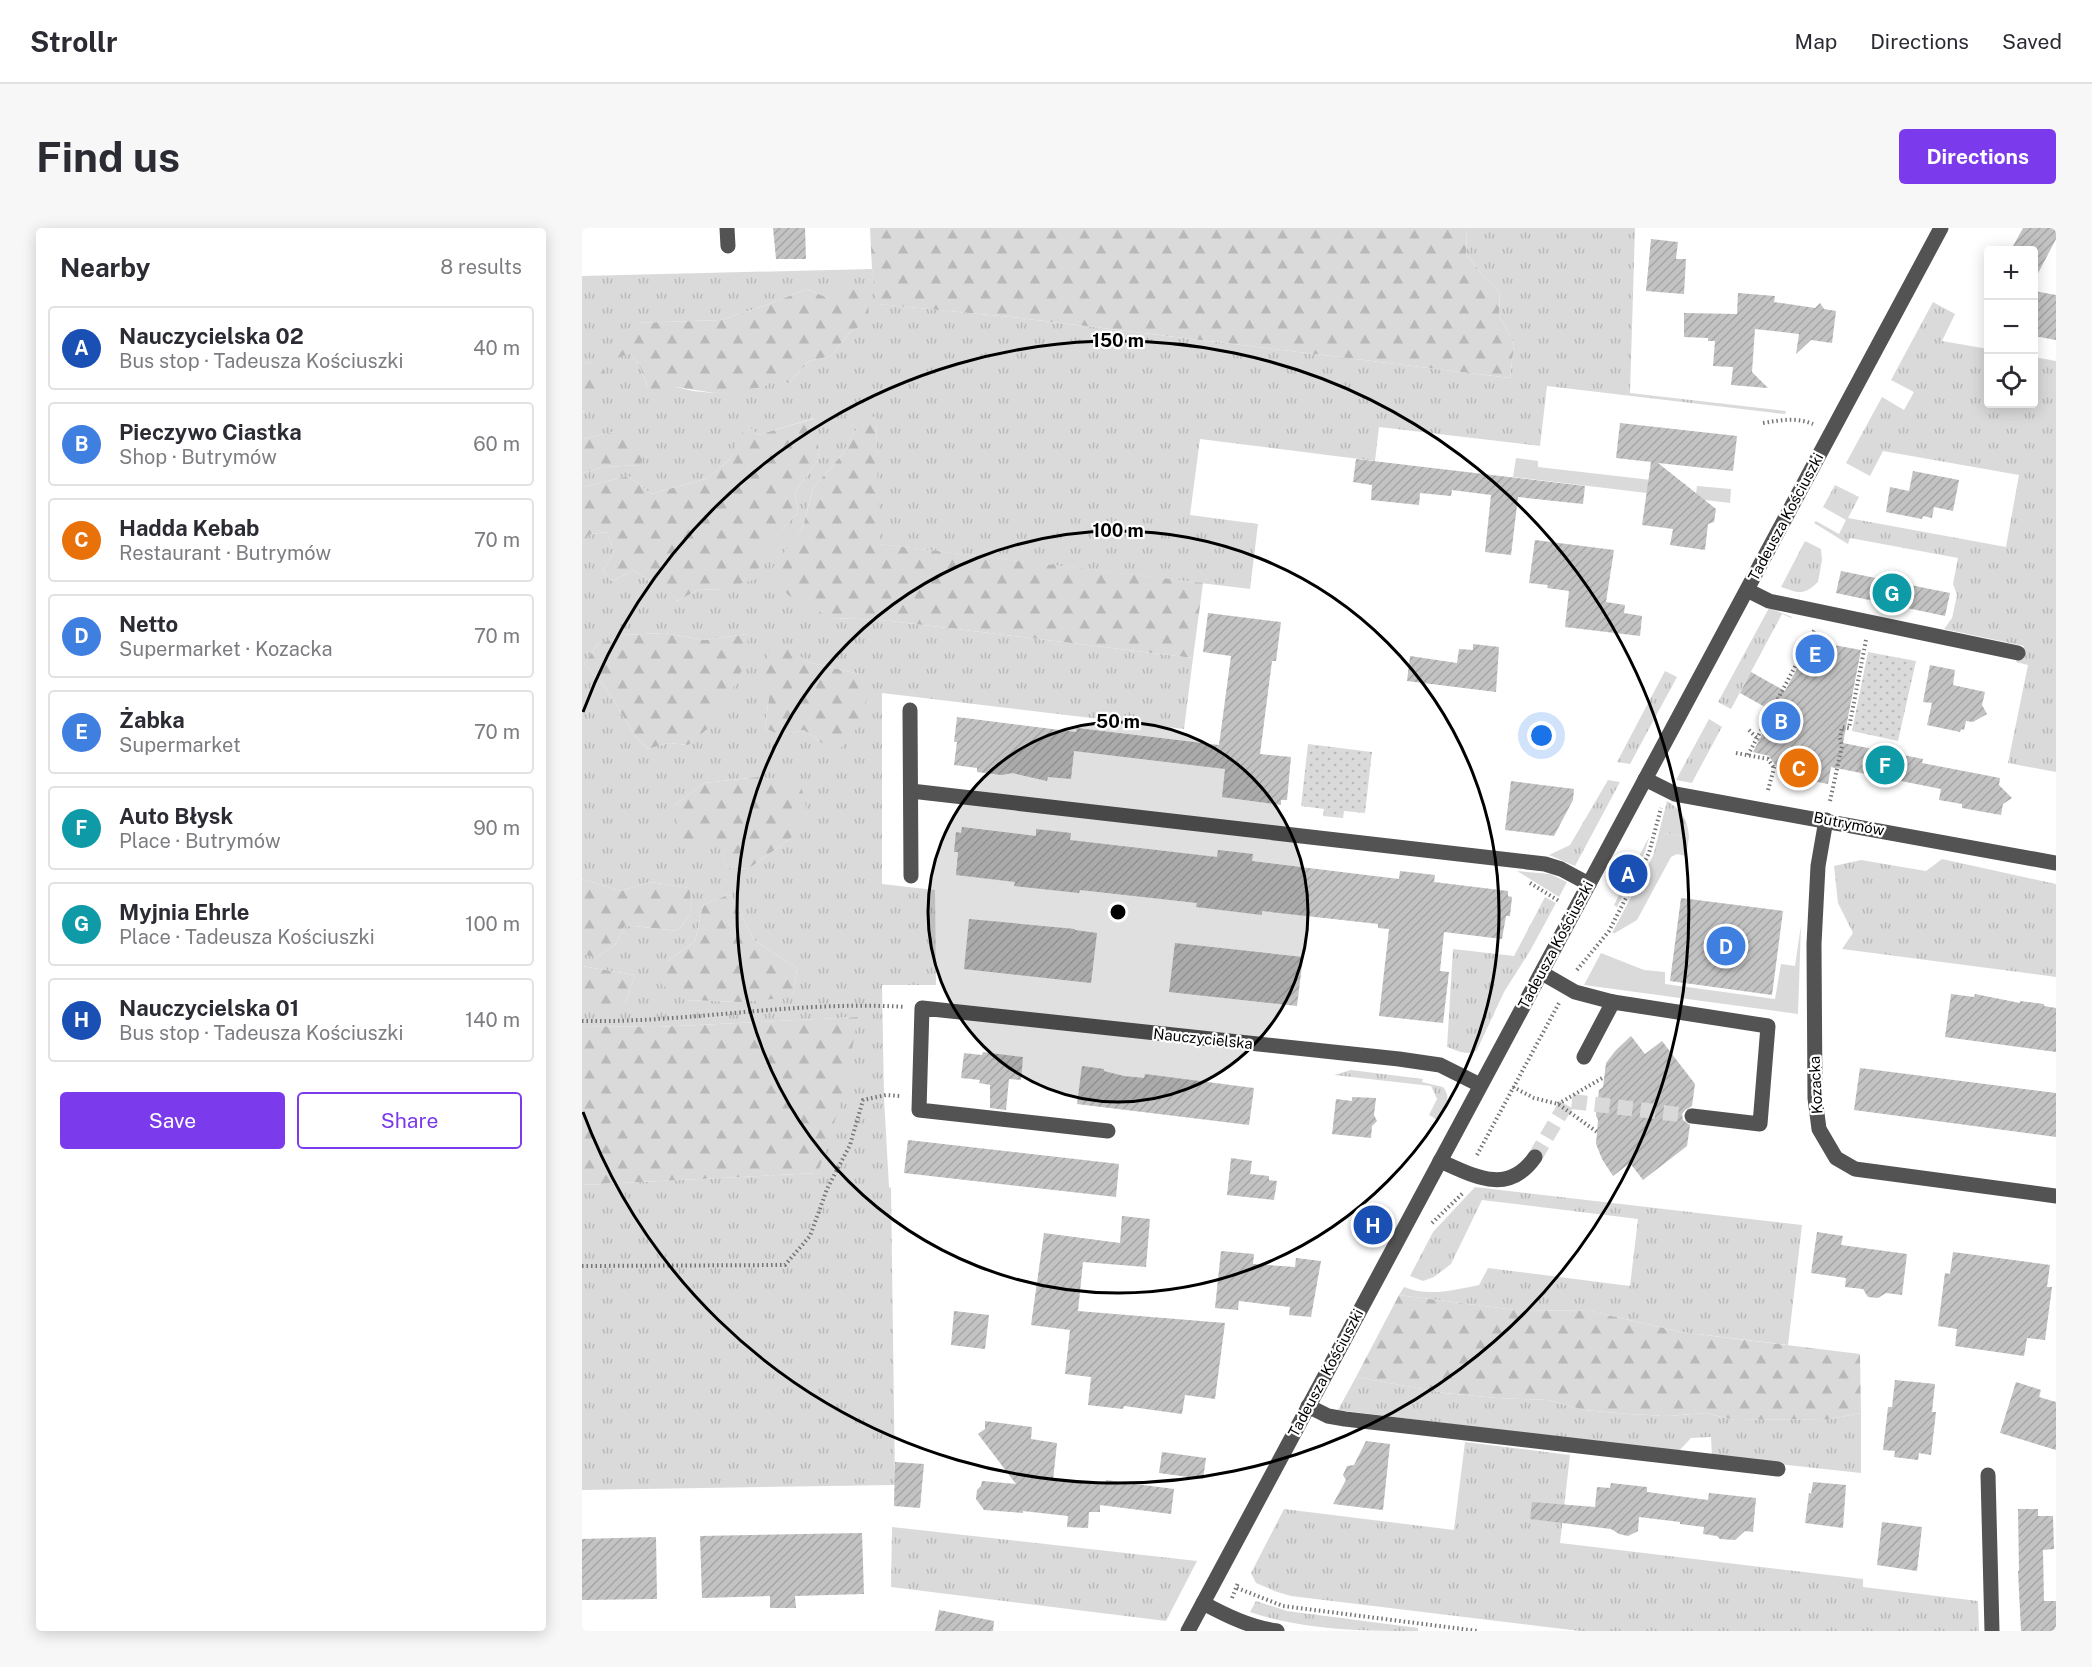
<!DOCTYPE html>
<meta charset="utf-8">
<style>
:root{--surface:#fff;--page:#f7f7f7;--text:#2b2b33;--muted:#7c7c81;--line:#e1e1e2;--accent:#7c3aed}
body{margin:0;font-family:"Public Sans",sans-serif;background:var(--page);color:var(--text)}
.controls{position:absolute;right:18px;top:18px;display:grid;overflow:hidden;border-radius:6px;box-shadow:0 3px 15px #0003}
.controls button{width:54px;height:54px;display:grid;place-items:center;padding:0;border:0;border-bottom:2px solid var(--line);background:var(--surface);color:var(--text);font:30px sans-serif}
.you{position:absolute;left:960px;top:508px;width:21px;height:21px;margin:-15px;border:4px solid #fff;border-radius:50%;background:#1a73e8;box-shadow:0 0 0 9px #1a73e833}
.badge{display:grid;place-items:center;width:39px;height:39px;border-radius:50%;background:var(--accent);color:#fff;font-size:20px;font-weight:700}
.pin{position:absolute;translate:-50% -50%;border:3px solid #fff;box-shadow:0 2px 6px #0006}
.list{margin:0;padding:0;list-style:none}
h2{display:flex;justify-content:space-between;align-items:center;height:78px;margin:0;padding:0 24px;font-size:26px}
h2 small{font-size:20px;font-weight:400;color:var(--muted)}
.list li{display:grid;grid-template-columns:39px 1fr auto;gap:18px;align-items:center;box-sizing:border-box;height:84px;margin:0 12px 12px;padding:0 12px;border:2px solid var(--line);border-radius:6px}
.list b{display:block;font-size:22px;white-space:nowrap}
.list p{margin:0;font-size:20px;white-space:nowrap;color:var(--muted)}
.list em{font-size:20px;font-style:normal;color:var(--muted)}
.actions{display:flex;gap:12px;padding:18px 24px}
.actions a{flex:1;padding:14px 0;border:2px solid var(--accent);border-radius:6px;text-align:center;font-size:21px;color:var(--accent)}
.actions .main{background:var(--accent);color:#fff}
.icon{flex:none;width:33px;height:33px;fill:none;stroke:currentColor;stroke-width:2;stroke-linecap:round;stroke-linejoin:round}
.map{position:relative;flex:none;width:1474px;height:1403px;overflow:hidden;border-radius:6px}
header{display:flex;align-items:center;gap:36px;box-sizing:border-box;height:84px;padding:0 30px;background:var(--surface);border-bottom:2px solid var(--line)}
header strong{font-size:28px}
nav{display:flex;gap:33px;margin-inline-start:auto;font-size:21px}
.intro{display:flex;align-items:center;justify-content:space-between;box-sizing:border-box;height:144px;padding:0 36px}
h1{margin:0;font-size:42px}
.button{padding:15px 27px;border-radius:6px;background:var(--accent);color:#fff;font-size:21px;font-weight:700}
main{display:flex;gap:36px;padding:0 36px}
aside{flex:1;background:var(--surface);border-radius:6px;box-shadow:0 3px 15px #0003}
.map>svg:first-child{display:block}
.grass{fill:url(#grass-tufts);fill-rule:evenodd}
.forest{fill:url(#forest-firs)}
.park{fill:url(#park-dots)}
.garden{fill:#dadada}
.building{fill:url(#building-hatch)}
.lines{fill:none;stroke-linecap:round;stroke-linejoin:round}
.minor-tunnel{stroke:#d9d9d9;stroke-width:15;stroke-dasharray:15 8;stroke-linecap:butt}
.path{stroke:#757575;stroke-width:4;stroke-dasharray:1.5 3;stroke-linecap:butt}
.minor{stroke:#535353;stroke-width:15}
.ring{fill:none;stroke:#000;stroke-width:3}
.labels{text-anchor:middle;stroke-width:4.5;stroke-linejoin:round;paint-order:stroke}
.street-label{font-size:15px;fill:#000;stroke:#fff}
.centre{fill:#000;stroke:#fff;stroke-width:3}
.ring-label{font-size:18px;text-anchor:middle;font-weight:bold;fill:#000;stroke:#fff;stroke-width:4.5;stroke-linejoin:round;paint-order:stroke}
</style>
<header>
<strong>Strollr</strong>
<nav><a>Map</a><a>Directions</a><a>Saved</a></nav>
</header>
<div class="intro"><h1>Find us</h1><a class="button">Directions</a></div>
<main>
<aside>
<h2>Nearby<small>8 results</small></h2>
<ul class="list">
<li><span class="badge" style="background:#1a4fb4">A</span><div><b>Nauczycielska 02</b><p>Bus stop · Tadeusza Kościuszki</p></div><em>40 m</em></li>
<li><span class="badge" style="background:#3f7fe0">B</span><div><b>Pieczywo Ciastka</b><p>Shop · Butrymów</p></div><em>60 m</em></li>
<li><span class="badge" style="background:#e8710a">C</span><div><b>Hadda Kebab</b><p>Restaurant · Butrymów</p></div><em>70 m</em></li>
<li><span class="badge" style="background:#3f7fe0">D</span><div><b>Netto</b><p>Supermarket · Kozacka</p></div><em>70 m</em></li>
<li><span class="badge" style="background:#3f7fe0">E</span><div><b>Żabka</b><p>Supermarket</p></div><em>70 m</em></li>
<li><span class="badge" style="background:#0f9aa8">F</span><div><b>Auto Błysk</b><p>Place · Butrymów</p></div><em>90 m</em></li>
<li><span class="badge" style="background:#0f9aa8">G</span><div><b>Myjnia Ehrle</b><p>Place · Tadeusza Kościuszki</p></div><em>100 m</em></li>
<li><span class="badge" style="background:#1a4fb4">H</span><div><b>Nauczycielska 01</b><p>Bus stop · Tadeusza Kościuszki</p></div><em>140 m</em></li>
</ul>
<div class="actions"><a class="main">Save</a><a>Share</a></div>
</aside>
<div class="map">
<svg width="1474" height="1403" viewBox="0 0 1474 1403">
<defs>
<pattern id="grass-tufts" width="24" height="20" patternUnits="userSpaceOnUse" patternTransform="scale(1.5)"><rect width="24" height="20" fill="#dadada"/><path d="M3 7l-1-3M5 7V3M7 7l1-3M15 17l-1-3M17 17v-4M19 17l1-3" fill="none" stroke="#b9b9b9"/></pattern>
<pattern id="forest-firs" width="22" height="20" patternUnits="userSpaceOnUse" patternTransform="scale(1.5)"><rect width="22" height="20" fill="#dadada"/><path d="M5 1l3.5 6h-7zM16 11l3.5 6h-7z" fill="#b9b9b9"/></pattern>
<pattern id="park-dots" width="8" height="8" patternUnits="userSpaceOnUse" patternTransform="scale(1.5)"><rect width="8" height="8" fill="#dadada"/><path d="M2 2h.1M6 6h.1" fill="none" stroke="#b9b9b9" stroke-width="1.8" stroke-linecap="round"/></pattern>
<pattern id="building-hatch" width="6" height="6" patternUnits="userSpaceOnUse" patternTransform="scale(1.5)"><rect width="6" height="6" fill="#c3c3c3"/><path d="M-1 1l2-2M0 6l6-6M5 7l2-2" fill="none" stroke="#a6a6a6"/></pattern>
</defs>
<rect width="100%" height="100%" fill="#fff"/>
<g class="grass">
<path d="M885,0H1053L1048,165L1204,183L1203,186L965,158L958,218L797,199L793,233L618,211L608,287L676,296L668,361L296,316L294,188L272,204L259,228L231,260L221,299L190,342L250,390L300,392L611,430L602,501L300,465V656L353,662L354,757H300L302,870L307,959L309,960L313,1257L0,1262V957L236,945L276,789L75,799L0,798V776H43L53,747L0,738V726L14,730L33,717L43,697L96,703L109,685L107,660L68,654L38,663L0,651V315L8,306L25,304L32,324L21,343L30,353L51,342L67,353L84,359L95,373L116,362L141,361L216,285L213,264L237,230L233,190L176,207L165,197L148,231L126,250L69,266L46,248L0,259V245L23,239L58,237L31,204L0,211V184H2L8,134L0,136V48L290,41L296,76L438,90L928,150L932,117L917,87L918,64L900,47L884,25ZM225,61L246,70L285,93L267,105L249,128L227,133L207,155L194,150L154,161L132,165L111,163L94,159L66,160L58,139L48,125L53,95L139,92L182,78ZM82,405L123,412L165,406L106,517L87,515L66,521L54,509L24,460L2,436L15,417L40,407ZM205,419L226,434L277,446L241,516L222,502L198,507L183,500L187,469ZM176,549L209,610L166,641L145,639L137,615H124L93,577L122,555ZM148,666L172,712L215,740L211,768L158,774L103,772L86,733L113,713L121,677Z"/>
<path d="M1351,74L1373,86L1360,113L1406,121V176H1452V129L1474,133V544L1426,535L1446,437L1434,434L1442,418L1362,401L1370,390L1375,367L1371,356L1376,330L1268,310L1266,316L1232,295L1234,293L1257,306L1264,292L1241,279L1253,257L1277,269L1266,290L1424,319L1437,247L1301,223L1288,248L1264,235L1300,169L1322,182L1332,164L1309,152Z"/>
<path d="M1223,313L1239,321L1240,332L1236,354C1221,368 1217,365 1199,359Z"/>
<path d="M1187,380L1210,389L1209,390L1200,386L1149,481L1136,474Z"/>
<path d="M1083,443L1095,449L1048,536L1035,534Z"/>
<path d="M1127,491L1140,499L1114,547L1110,555L1094,552Z"/>
<path d="M1026,552L1038,554L993,638L967,627L988,617Z"/>
<path d="M1085,573C1100,582 1106,592 1107,609L1083,605L1070,632Z"/>
<path d="M1360,631L1474,656V749L1260,721L1271,705L1256,675L1252,638L1279,632L1344,643Z"/>
<path d="M963,669L974,675L948,723L922,764L895,822C886,829 874,822 865,819L871,721L932,728Z"/>
<path d="M769,842L841,851L840,854L861,859C871,871 862,881 854,891L847,887L855,871L849,858L752,847Z"/>
<path d="M893,959L1220,997L1206,1117L1099,1104L1008,1083L933,1082L817,1067L822,1059C846,1069 872,1062 897,1057L906,1040L1048,1058L1056,991L900,972L869,1036L852,1049L841,1053L828,1048L851,1004Z"/>
<path d="M774,1149L863,1165L915,1170L966,1172L1002,1182L1047,1186L1087,1188L1123,1185L1153,1192L1248,1191L1279,1185V1245L1130,1229L1129,1209L1109,1210L1096,1224L756,1182Z"/>
<path d="M883,1214L988,1227L978,1315L1281,1351V1359L1396,1373L1397,1403H998L709,1368L695,1364L674,1355L669,1345L702,1281L872,1302Z"/>
<path d="M310,1299L615,1333L584,1393L309,1359Z"/>
<path d="M674,1373L705,1383L836,1400V1403C781,1403 721,1402 668,1384Z"/>
</g>
<g class="forest">
<path d="M288,0H885L884,25L900,47L918,64L917,87L932,117L928,150L438,90L295,76L290,41Z"/>
<path d="M269,60L287,70L286,93L267,105L249,128L227,133L207,155L194,151L182,159L132,165L94,159L81,166L66,160L58,139L48,125L36,130L34,112L53,95L139,92L182,78L225,61L246,70Z"/>
<path d="M8,134L17,138L25,148L23,162L14,179L0,184V136Z"/>
<path d="M294,187L297,316L621,355L611,430L300,392L250,390L206,367L189,342L221,299L231,260L259,228L272,204Z"/>
<path d="M234,190L237,230L213,264L216,285L183,319L174,351L141,361L116,362L95,373L84,360L67,353L51,342L30,353L21,343L32,324L25,304L8,306L0,315V259L46,248L69,266L126,250L148,231L164,196L176,207Z"/>
<path d="M31,204L65,211L59,237L23,239L0,245V211Z"/>
<path d="M82,405L123,412L165,406L167,428L150,462L131,496L106,517L87,515L66,521L54,509L24,460L2,436L15,417L40,407Z"/>
<path d="M206,419L226,434L277,446L288,464L273,503L257,522L241,516L222,502L198,507L183,500L187,469L177,448L188,423Z"/>
<path d="M176,549L218,552L224,579L209,610L166,641L145,639L136,615H124L112,629L95,612L93,577L122,555Z"/>
<path d="M0,651L38,663L68,654L108,660L109,685L96,703L43,697L33,717L14,730L0,726Z"/>
<path d="M148,666L172,712L215,740L211,769L158,774L103,772L79,756L86,733L113,713L121,677Z"/>
<path d="M0,738L53,747L43,776H0Z"/>
<path d="M276,789L262,864L236,945L0,957V798L75,799Z"/>
<path d="M817,1067L933,1082L1008,1083L1099,1104L1278,1126L1279,1185L1248,1191L1153,1192L1123,1185L1087,1188L1047,1186L1002,1182L966,1172L915,1170L863,1165L774,1149Z"/>
</g>
<g class="park">
<path d="M1286,424L1334,433L1316,513L1270,503Z"/>
<path d="M726,516L790,524L783,585L762,583L761,590L741,588L742,581L719,578Z"/>
</g>
<g class="garden">
<path d="M934,230L956,233V239L1104,256L1103,264L1114,265L1115,258L1149,261L1148,275L931,249Z"/>
<path d="M1083,605L1107,609L1104,628L1095,626L1089,629L1055,692L1033,705H1030Z"/>
<path d="M1067,609L1063,624L1035,679L1032,677Z"/>
<path d="M935,643L968,646L985,654L977,669Z"/>
<path d="M1219,697L1216,786L1002,757L1019,725L1062,742L1083,744V756L1193,771L1199,736L1213,738Z"/>
</g>
<g class="building">
<path d="M191,0H223L224,31H194Z"/>
<path d="M1441,0H1474V11L1452,53V22H1429Z"/>
<path d="M1069,11L1096,14L1094,31H1104L1102,66L1064,63Z"/>
<path d="M1452,63L1474,67V112L1452,108Z"/>
<path d="M1156,65L1193,68L1192,74L1233,80L1238,75L1242,81L1254,83L1250,115L1229,112L1214,126L1217,106L1173,101L1170,144L1186,160L1149,157L1151,139L1131,138L1133,113H1126V110L1102,109V85L1155,86Z"/>
<path d="M1038,195L1155,208L1151,243L1076,235L1134,281L1132,294L1126,296L1123,322L1088,317L1091,301L1060,297L1069,234L1034,230Z"/>
<path d="M774,231L1003,258L1001,276L936,269L929,327L903,324L909,267L870,262L869,268L838,265L837,277L789,272L790,257L771,254Z"/>
<path d="M1331,243L1377,252L1371,283L1352,279L1350,290L1341,288L1340,291L1304,284L1308,259L1327,263Z"/>
<path d="M953,312L1032,322L1024,374L1043,377L1042,385L1060,388L1058,408L983,399L987,363L965,360L966,357L947,355Z"/>
<path d="M1259,343L1368,365L1363,388L1254,365Z"/>
<path d="M626,385L699,394L694,433H690L678,526L709,529L705,572H699V577L640,569L643,541L492,523L489,551L466,549L465,553L430,545L420,547L395,544V540L372,537L375,514H372L375,489L494,504L495,500L637,517L649,428L621,424Z"/>
<path d="M1230,413L1279,422L1261,515L1341,531L1340,535L1418,550L1417,557L1430,570L1421,576L1419,587L1380,580V576L1357,572L1359,561L1249,539L1246,556L1200,547L1187,528L1171,524L1192,484L1158,465L1169,444L1203,463Z"/>
<path d="M891,416L917,419L914,464L825,453L828,428L875,435L877,421L891,422Z"/>
<path d="M1348,437L1373,442L1371,457L1403,464L1400,477L1405,486L1391,494L1384,493L1382,502L1379,501L1378,504L1345,497L1350,475L1341,474Z"/>
<path d="M929,553L992,561L991,572L972,608L923,602Z"/>
<path d="M380,599L454,608V601L489,605L488,612L635,629L636,622L671,626L670,633L817,651L818,643L853,647L852,654L926,663V668L930,669L928,688H924L920,711L862,704L858,743L867,744L861,795L797,788L807,701L796,700V696L680,683V687L614,679L615,675L498,662L497,665L432,658L433,654L374,647L376,624H372L374,604L379,605Z"/>
<path d="M1099,670L1201,683L1190,767L1088,753Z"/>
<path d="M387,691L493,701V702L515,705L509,755L382,741Z"/>
<path d="M593,715L721,729L715,778L587,764Z"/>
<path d="M1369,766L1392,769L1393,766L1438,775V773L1462,776V778L1474,780V824L1363,809Z"/>
<path d="M1049,808L1063,826L1080,813L1113,856L1110,878L1103,882L1100,886L1101,892L1108,897L1105,918L1061,952L1048,935L1031,948L1020,931L1014,916L1016,892L1014,888L1017,862L1021,859L1024,835L1034,822Z"/>
<path d="M401,824L441,829L439,852L427,851L424,882L408,880V857L397,855L398,852L379,850L382,825L400,827Z"/>
<path d="M500,838L522,841V843L542,848L562,850L563,846L672,860L667,897L495,876Z"/>
<path d="M1278,840L1474,865V909L1272,882Z"/>
<path d="M770,869L794,870L792,887L795,893L790,898L789,910L750,906L754,871L770,873Z"/>
<path d="M326,912L537,936L534,969L322,945Z"/>
<path d="M649,930L670,933L668,946L687,948V952L695,953L692,972L645,967Z"/>
<path d="M540,988L568,991L564,1039L501,1034L496,1083L643,1095L633,1171L603,1167L600,1186L542,1178L541,1181L506,1177L509,1149L483,1146L488,1102L449,1097L462,1005L538,1015Z"/>
<path d="M1235,1004L1261,1008L1259,1017L1325,1026L1320,1067L1304,1065L1296,1070L1286,1069L1281,1061L1263,1059L1264,1050L1229,1045Z"/>
<path d="M639,1023L672,1026L671,1036L713,1039L714,1030L739,1033L729,1089L707,1087L708,1079L657,1073L656,1082L633,1080Z"/>
<path d="M1371,1024L1468,1037L1465,1059H1470L1463,1112L1445,1110L1442,1128L1373,1118L1375,1101L1356,1098L1363,1045L1368,1046Z"/>
<path d="M372,1083L407,1087L403,1121L369,1117Z"/>
<path d="M1313,1152L1353,1156L1350,1184H1354L1349,1227L1337,1225L1336,1232L1312,1229L1313,1223L1301,1222L1306,1179H1310Z"/>
<path d="M1434,1154L1459,1162L1457,1169L1474,1174V1222L1418,1205Z"/>
<path d="M403,1193L450,1199L449,1211L475,1215L471,1252L524,1255V1252L592,1261L589,1286L518,1277V1284H507L506,1300L485,1299L486,1288L441,1283V1285L402,1282L394,1271L395,1262L399,1258L400,1253L434,1256L396,1206L403,1201Z"/>
<path d="M784,1213L808,1216L801,1282L751,1276L764,1252L761,1247L765,1238L772,1237Z"/>
<path d="M580,1224L624,1230L621,1251L577,1245Z"/>
<path d="M313,1234L342,1236L338,1280L312,1278Z"/>
<path d="M1231,1254L1264,1257L1261,1300L1223,1295L1227,1265L1229,1266Z"/>
<path d="M1029,1255L1065,1259V1264L1126,1272L1127,1265L1174,1270L1171,1304L1163,1303L1153,1312L1138,1311L1135,1308L1121,1306L1122,1299L1098,1296V1294L1057,1289L1056,1303L1046,1308L1037,1306L1029,1301L948,1291L950,1274L1013,1279L1015,1259L1028,1260Z"/>
<path d="M1436,1281H1456V1288H1471L1472,1321L1461,1322L1462,1373H1474V1403H1439L1436,1343H1437Z"/>
<path d="M1300,1294L1340,1299L1335,1343L1295,1337Z"/>
<path d="M280,1305L282,1366L213,1368L214,1380H188V1368L120,1370L118,1308Z"/>
<path d="M74,1309L75,1371L0,1372V1311Z"/>
<path d="M357,1382L412,1393L411,1403H353Z"/>
</g>
<g class="lines">
<path class="minor-tunnel" d="M953,929L986,873L1110,888"/>
<g class="path">
<path d="M1181,195C1199,192 1214,189 1231,196"/>
<path d="M1167,502L1177,512"/>
<path d="M1154,525L1186,531L1192,540"/>
<path d="M1166,527L1233,401"/>
<path d="M1186,562L1193,537"/>
<path d="M1248,573L1260,518L1258,510L1260,499L1267,500L1284,412"/>
<path d="M948,655L977,673"/>
<path d="M995,742L1027,703L1067,625L1079,580"/>
<path d="M0,793C108,795 215,772 323,779"/>
<path d="M931,859L952,870L976,876L1015,904"/>
<path d="M976,876L1022,849"/>
<path d="M895,927L977,775"/>
<path d="M850,995L881,965"/>
<path d="M0,1038L203,1037L228,1008L245,961L268,917L281,872L304,867L318,868"/>
<path d="M655,1360L701,1378L896,1403"/>
<path d="M650,1370L656,1355"/>
</g>
<g class="minor">
<path d="M145,0L146,18"/>
<path d="M1165,362L1187,373L1436,425"/>
<path d="M328,482L329,648"/>
<path d="M1063,551L1093,566L1474,635"/>
<path d="M329,563L963,636L979,641L1007,656"/>
<path d="M1244,592L1236,638L1232,716L1233,870L1237,901L1254,930L1273,941L1474,968"/>
<path d="M960,745L993,764L1031,774"/>
<path d="M1002,829L1031,774L1186,798L1178,896L1110,888"/>
<path d="M526,903L337,882L340,780L817,831L858,837L898,857"/>
<path d="M858,933C892,948 926,968 953,929"/>
<path d="M726,1178L746,1188L763,1191L1196,1241"/>
<path d="M1406,1247L1410,1403"/>
<path d="M621,1375C645,1388 668,1399 695,1403"/>
<path d="M606,1403L1359,0"/>
</g>
</g>
<circle cx="536" cy="684" r="190" fill="#000" fill-opacity=".12"/>
<g class="ring">
<circle cx="536" cy="684" r="190"/>
<circle cx="536" cy="684" r="381"/>
<path d="M1 484A571 571 0 1 1 1 884"/>
</g>
<g class="labels">
<g class="street-label">
<text transform="translate(1204 289) rotate(-62)" y="5">Tadeusza Kościuszki</text>
<text transform="translate(1267 596) rotate(11)" y="5">Butrymów</text>
<text transform="translate(974 717) rotate(-62)" y="5">Tadeusza Kościuszki</text>
<text transform="translate(621 811) rotate(6)" y="5">Nauczycielska</text>
<text transform="translate(1234 857) rotate(-93)" y="5">Kozacka</text>
<text transform="translate(744 1145) rotate(-62)" y="5">Tadeusza Kościuszki</text>
</g>
</g>
<circle cx="536" cy="684" r="9" class="centre"/>
<g class="ring-label">
<text x="536" y="119">150 m</text>
<text x="536" y="309">100 m</text>
<text x="536" y="500">50 m</text>
</g>
</svg>
<div class="controls">
<button>+</button>
<button>−</button>
<button><svg class="icon" aria-label="locate" viewBox="0 0 24 24"><circle cx="12" cy="12" r="6"/><path d="M12 2v4M12 18v4M2 12h4M18 12h4"/></svg></button>
</div>
<div class="you"></div>
<div class="pin badge" style="left:1046px;top:646px;background:#1a4fb4">A</div>
<div class="pin badge" style="left:1199px;top:493px;background:#3f7fe0">B</div>
<div class="pin badge" style="left:1217px;top:540px;background:#e8710a">C</div>
<div class="pin badge" style="left:1144px;top:718px;background:#3f7fe0">D</div>
<div class="pin badge" style="left:1233px;top:426px;background:#3f7fe0">E</div>
<div class="pin badge" style="left:1303px;top:537px;background:#0f9aa8">F</div>
<div class="pin badge" style="left:1310px;top:365px;background:#0f9aa8">G</div>
<div class="pin badge" style="left:791px;top:997px;background:#1a4fb4">H</div>
</div>
</main>
